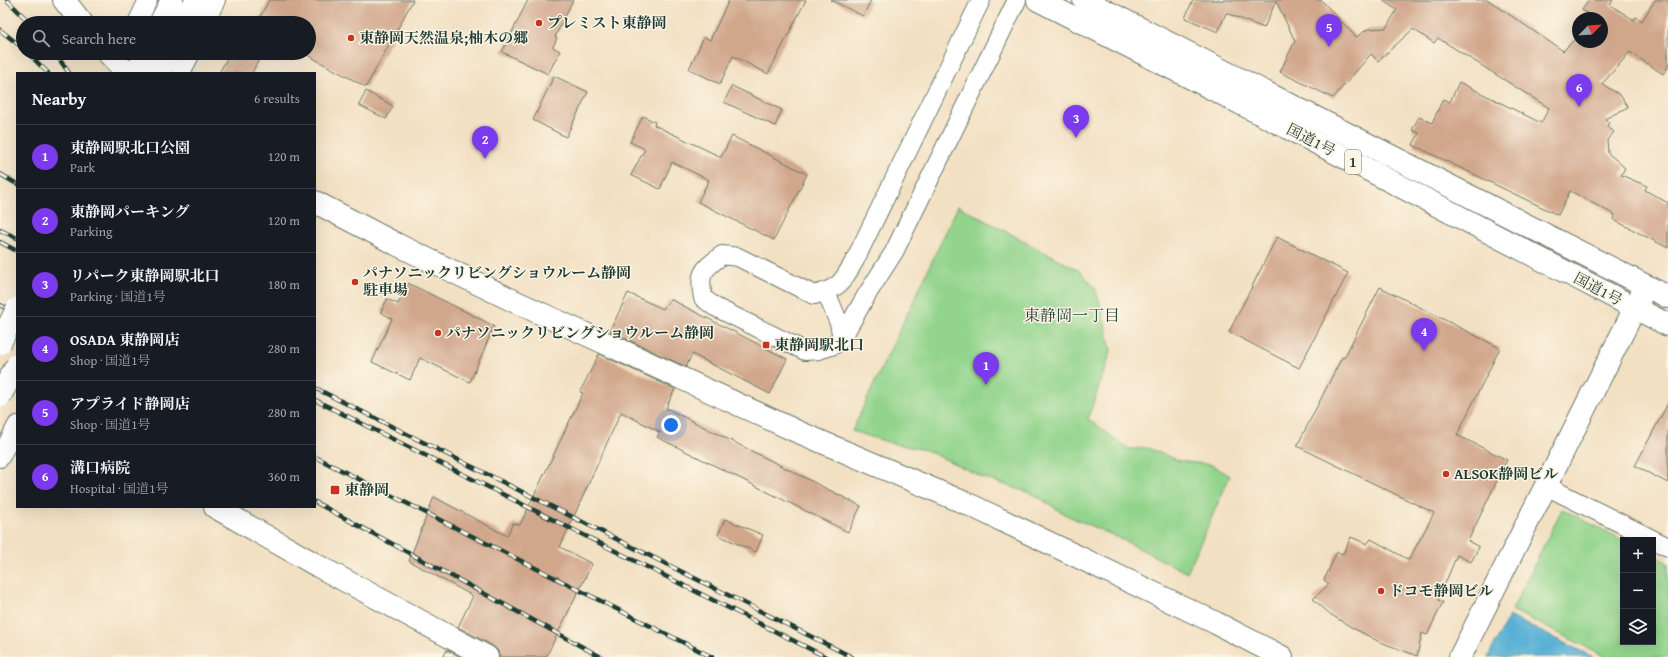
<!DOCTYPE html>
<meta charset="utf-8">
<style>
:root{--surface:#171b24;--page:#242831;--text:#f1f3f6;--muted:#9ea1a6;--line:#363941;--accent:#7c3aed}
body{margin:0;font-family:"Gentium Book Plus","Noto Serif JP",serif;background:var(--page);color:var(--text)}
.controls{position:absolute;right:12px;bottom:12px;display:grid;overflow:hidden;border-radius:0px;box-shadow:0 4px 16px #0002}
.controls button{width:36px;height:36px;display:grid;place-items:center;padding:0;border:0;border-bottom:1px solid var(--line);background:var(--surface);color:var(--text);font:20px sans-serif}
.compass{position:absolute;left:1572px;top:12px;width:36px;height:36px;border-radius:50%;background:var(--surface);box-shadow:0 4px 16px #0002;rotate:65deg}
.you{position:absolute;left:671px;top:425px;width:14px;height:14px;margin:-10px;border:3px solid #fff;border-radius:50%;background:#1a73e8;box-shadow:0 0 0 6px #1a73e833}
.badge{display:grid;place-items:center;width:26px;height:26px;border-radius:50%;background:var(--accent);color:#fff;font-size:13px;font-weight:700}
.pin{position:absolute;translate:-50% -33px;filter:drop-shadow(0 1px 2px #0008)}
.pin::after{content:'';position:absolute;top:21px;width:14px;height:12px;background:inherit;clip-path:polygon(0 0,100% 0,50% 100%)}
.list{margin:0;padding:0;list-style:none}
h2{display:flex;justify-content:space-between;align-items:center;height:52px;margin:0;padding:0 16px;font-size:17px}
h2 small{font-size:13px;font-weight:400;color:var(--muted)}
.list li{display:grid;grid-template-columns:26px 1fr auto;gap:12px;align-items:center;box-sizing:border-box;height:64px;padding:0 16px;border-top:1px solid var(--line)}
.list b{display:block;font-size:15px;white-space:nowrap}
.list p{margin:0;font-size:13px;white-space:nowrap;color:var(--muted)}
.list em{font-size:13px;font-style:normal;color:var(--muted)}
.icon{flex:none;width:22px;height:22px;fill:none;stroke:currentColor;stroke-width:2;stroke-linecap:round;stroke-linejoin:round}
.map{position:relative;flex:none;width:1668px;height:657px;overflow:hidden}
.search{position:absolute;background:var(--surface);box-shadow:0 4px 16px #0002;left:16px;top:16px;width:300px;height:44px;display:flex;align-items:center;gap:10px;box-sizing:border-box;padding:0 14px;border-radius:22px;color:var(--muted);font-size:15px}
.panel{position:absolute;background:var(--surface);box-shadow:0 4px 16px #0002;left:16px;top:72px;width:300px;height:436px;border-radius:0px}
.map>svg:first-child{display:block}
.green{fill:#92d48c;stroke:#588860}
.water{fill:#58b1d5;stroke:#3c7784}
.building{fill:#d1a78c}
.lines{fill:none;stroke-linecap:round;stroke-linejoin:round}
.minor-casing{stroke:#697666;stroke-width:20}
.tertiary-casing{stroke:#697666;stroke-width:24}
.trunk-casing{stroke:#697666;stroke-width:24}
.minor{stroke:#fff;stroke-width:18}
.tertiary{stroke:#fff;stroke-width:22}
.trunk{stroke:#fff;stroke-width:22}
.rail-casing{stroke:#1f3d34;stroke-width:4.5}
.rail{stroke:#fcf5e5;stroke-width:3;stroke-dasharray:9;stroke-linecap:butt}
.tertiary-bridge-casing{stroke:#697666;stroke-width:24;stroke-linecap:butt}
.tertiary-bridge{stroke:#fff;stroke-width:22}
.poi-dot{fill:#c8321e;stroke:#fcf5e5;stroke-width:1.5}
.labels{text-anchor:middle;stroke-width:3;stroke-linejoin:round;paint-order:stroke}
.shield{fill:#fcf5e5;stroke:#617469;stroke-width:1}
.shield-label{font-size:14px;font-weight:bold;fill:#1f3d34}
.poi-label{font-size:15px;font-weight:bold;fill:#1f3d34;stroke:#fcf5e5;text-anchor:start}
.street-label{font-size:15px;fill:#1f3d34;stroke:#fcf5e5}
.neighbourhood-label{font-size:16px;fill:#1f3d34;stroke:#fcf5e5}
</style>
<div class="map">
<svg width="1668" height="657" viewBox="0 0 1668 657">
<rect width="100%" height="100%" fill="#fcf5e5"/>
<filter id="ink" filterUnits="userSpaceOnUse"><feTurbulence type="fractalNoise" baseFrequency=".025" numOctaves="2"/><feDisplacementMap in="SourceGraphic" scale="8" xChannelSelector="R" yChannelSelector="G"/><feConvolveMatrix kernelMatrix="1 2 1 2 8 2 1 2 1" color-interpolation-filters="sRGB"/></filter>
<filter id="wash" filterUnits="userSpaceOnUse"><feTurbulence type="fractalNoise" baseFrequency=".012" numOctaves="4" result="noise"/><feDisplacementMap in="SourceGraphic" scale="16" xChannelSelector="R" yChannelSelector="G"/><feGaussianBlur stdDeviation="0.9" result="paint"/><feColorMatrix in="noise" values="0 0 0 0 0 0 0 0 0 0 0 0 0 0 0 0 0 1.4 0 .05"/><feComposite in="paint" operator="in"/></filter>
<g filter="url(#wash)">
<rect width="100%" height="100%" fill="#f2e0c2"/>
<g class="green">
<path d="M958,206L1080,271L1095,288L1103,312L1111,351L1088,419L1129,449L1148,448L1180,461L1212,465L1230,476L1187,573L1117,537L1068,516L1033,494L984,478L926,450L891,443L852,431Z"/>
<path d="M1562,509L1623,540V642H1653V555L1668,563V657H1606L1512,610Z"/>
</g>
<path class="water" d="M1509,616L1593,657H1488Z"/>
<g id="blocks">
<g class="building">
<path d="M269,0H413L366,87L309,56V23H257Z"/>
<path d="M528,0H573L555,37L557,38L553,47L560,51L548,74L502,52Z"/>
<path d="M729,0H806L768,74L733,56L720,84L689,69L704,37L710,40Z"/>
<path d="M831,0H871L863,16Z"/>
<path d="M1193,0H1321L1356,37L1368,29L1386,28L1397,10L1382,0H1488L1563,51L1578,36V42H1602V18H1594L1582,10L1589,0H1613L1610,5L1634,20L1636,17L1642,21L1655,0H1668V67L1663,74L1630,52L1602,84L1620,95L1628,107L1605,119L1609,123L1607,126L1614,132L1607,140L1608,153L1625,168L1621,175L1647,186L1645,190L1668,203V248L1614,220L1615,215L1570,191L1558,215L1413,145L1419,133L1412,130L1419,117L1432,123L1443,99L1450,102L1459,82L1541,123L1549,108L1438,38L1434,43L1413,29L1378,61L1371,54L1333,98L1280,72L1295,41L1276,1L1264,28L1226,13L1218,32L1185,18Z"/>
<path d="M230,53H262L252,73H219Z"/>
<path d="M554,76L588,92L566,137L533,120Z"/>
<path d="M732,86L782,110L775,126L724,102Z"/>
<path d="M366,91L393,106L386,119L359,105Z"/>
<path d="M643,116L655,122L654,125L721,157L732,136L807,174L774,240L698,202L709,180L672,162L660,189L631,175L645,149L630,142Z"/>
<path d="M1277,237L1348,273L1299,368L1229,332Z"/>
<path d="M408,283L494,326L470,382L420,358L410,380L372,362L392,319L381,312L387,299L398,304Z"/>
<path d="M1380,287L1500,348L1457,435L1507,460L1468,541L1479,547L1471,562L1457,555L1438,600L1443,602L1427,635L1422,633L1417,656L1378,641L1351,627L1330,614L1313,599L1329,584L1324,580L1337,552L1343,554L1351,537L1367,544L1371,539L1409,560L1434,513L1297,446L1342,357L1344,358Z"/>
<path d="M628,293L663,309L670,299L787,359L770,394L692,354L686,367L610,331Z"/>
<path d="M599,354L675,389L666,408L861,506L848,532L657,437L660,432L621,412L560,547L592,564L546,657H499L498,651L493,646L458,627L473,596L409,561L434,497L507,536L513,523L520,525L583,393L580,392Z"/>
<path d="M1668,403V483L1635,466Z"/>
<path d="M725,519L763,535L756,552L718,535Z"/>
<path d="M447,650L461,657H443Z"/>
</g>
</g>
</g>
<g filter="url(#ink)">
<use href="#blocks" fill-opacity="0" stroke="#697666" stroke-width="1"/>
<g class="lines">
<g class="minor-casing">
<g id="minor">
<path d="M981,0L855,260C842,283 840,288 814,295L738,257L722,255C703,270 698,272 703,298L715,307L805,351L819,350L834,345L842,338L866,296L894,252L1017,0"/>
<path d="M137,23L148,0"/>
<path d="M205,23L216,0"/>
<path d="M181,73L191,53"/>
<path d="M826,292L839,323L842,338"/>
<path d="M0,458L17,425"/>
<path d="M1546,486L1668,547"/>
</g>
</g>
<g class="tertiary-casing">
<g id="tertiary">
<path d="M64,0L82,23"/>
<path d="M160,23L172,0"/>
<path d="M184,23L196,0"/>
<path d="M108,53L127,73"/>
<path d="M136,73L146,53"/>
<path d="M159,73L169,53"/>
<path d="M315,202L396,244L516,302L796,431L970,505L1216,623L1282,657"/>
<path d="M215,507L318,566L487,657"/>
<path d="M1460,657L1646,286"/>
</g>
</g>
<g class="trunk-casing">
<g id="trunk">
<path d="M1038,0L1203,84L1668,325"/>
<path d="M1084,0L1668,297"/>
</g>
</g>
<use href="#minor" class="minor"/>
<use href="#tertiary" class="tertiary"/>
<use href="#trunk" class="trunk"/>
<g class="rail-casing">
<g id="rail">
<path d="M7,0L30,23"/>
<path d="M0,30L23,48"/>
<path d="M28,53L48,73"/>
<path d="M55,53L69,73"/>
<path d="M0,174L17,184"/>
<path d="M0,230L17,238"/>
<path d="M0,242L17,251"/>
<path d="M0,305L17,314"/>
<path d="M0,329L17,338"/>
<path d="M315,388L852,657"/>
<path d="M315,400L826,657"/>
<path d="M315,457L712,657"/>
<path d="M315,502L601,657"/>
</g>
</g>
<use href="#rail" class="rail"/>
<g class="tertiary-bridge-casing">
<g id="tertiary-bridge">
<path d="M0,343L17,309"/>
<path d="M0,396L17,365"/>
</g>
</g>
<use href="#tertiary-bridge" class="tertiary-bridge"/>
</g>
</g>
<g class="poi-dot">
<circle cx="539" cy="23" r="4"/>
<circle cx="351" cy="38" r="4"/>
<circle cx="355" cy="282" r="4"/>
<circle cx="438" cy="333" r="4"/>
<rect x="762" y="341" width="8" height="8" rx="2"/>
<circle cx="1446" cy="474" r="4"/>
<rect x="330" y="485" width="10" height="10" rx="2"/>
<circle cx="1381" cy="591" r="4"/>
</g>
<g class="labels">
<rect class="shield" x="1345" y="150" width="16" height="24" rx="3"/>
<g class="shield-label">
<text x="1353" y="167">1</text>
</g>
<g class="poi-label">
<text x="547" y="28">プレミスト東静岡</text>
<text x="359" y="43">東静岡天然温泉;柚木の郷</text>
<text x="363" y="278">パナソニックリビングショウルーム静岡<tspan x="363" dy="17">駐車場</tspan></text>
<text x="446" y="338">パナソニックリビングショウルーム静岡</text>
<text x="774" y="350">東静岡駅北口</text>
<text x="1454" y="479">ALSOK静岡ビル</text>
<text x="344" y="495">東静岡</text>
<text x="1389" y="596">ドコモ静岡ビル</text>
</g>
<g class="street-label">
<text transform="translate(1311 140) rotate(27)" y="5">国道1号</text>
<text transform="translate(1598 289) rotate(28)" y="5">国道1号</text>
</g>
<g class="neighbourhood-label">
<text x="1072" y="321">東静岡一丁目</text>
</g>
</g>
</svg>
<div class="controls">
<button>+</button>
<button>−</button>
<button><svg class="icon" aria-label="layers" viewBox="0 0 24 24"><path d="M12 4l9 5-9 5-9-5zM3 14l9 5 9-5"/></svg></button>
</div>
<svg class="compass" viewBox="-18 -18 36 36"><path d="M0-13l5 13h-10z" fill="#e53935"/><path d="M0 13l5-13h-10z" fill="#9ea1a6"/></svg>
<div class="you"></div>
<div class="pin badge" style="left:986px;top:385px">1</div>
<div class="pin badge" style="left:485px;top:159px">2</div>
<div class="pin badge" style="left:1076px;top:138px">3</div>
<div class="pin badge" style="left:1424px;top:351px">4</div>
<div class="pin badge" style="left:1329px;top:47px">5</div>
<div class="pin badge" style="left:1579px;top:107px">6</div>
<div class="search"><svg class="icon" aria-label="search" viewBox="0 0 24 24"><circle cx="10" cy="10" r="6"/><path d="M15 15l6 6"/></svg>Search here</div>
<section class="panel">
<h2>Nearby<small>6 results</small></h2>
<ul class="list">
<li><span class="badge">1</span><div><b>東静岡駅北口公園</b><p>Park</p></div><em>120 m</em></li>
<li><span class="badge">2</span><div><b>東静岡パーキング</b><p>Parking</p></div><em>120 m</em></li>
<li><span class="badge">3</span><div><b>リパーク東静岡駅北口</b><p>Parking · 国道1号</p></div><em>180 m</em></li>
<li><span class="badge">4</span><div><b>OSADA 東静岡店</b><p>Shop · 国道1号</p></div><em>280 m</em></li>
<li><span class="badge">5</span><div><b>アプライド静岡店</b><p>Shop · 国道1号</p></div><em>280 m</em></li>
<li><span class="badge">6</span><div><b>溝口病院</b><p>Hospital · 国道1号</p></div><em>360 m</em></li>
</ul>
</section>
</div>
